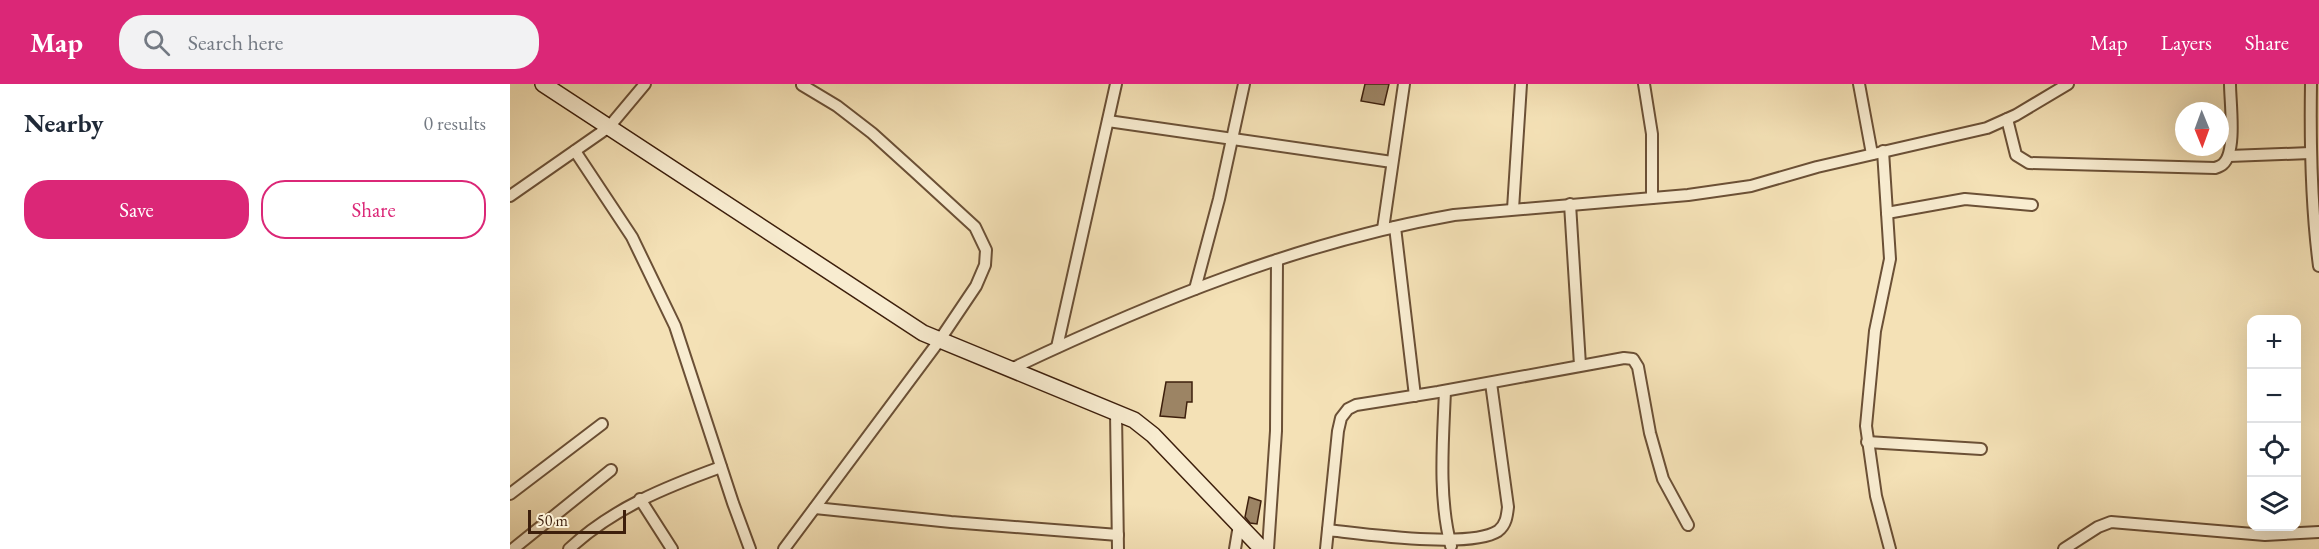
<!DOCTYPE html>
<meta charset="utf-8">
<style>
:root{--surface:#fff;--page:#f2f2f3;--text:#1f2937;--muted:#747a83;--line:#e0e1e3;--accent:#db2777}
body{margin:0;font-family:"EB Garamond",serif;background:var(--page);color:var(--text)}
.controls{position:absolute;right:18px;bottom:18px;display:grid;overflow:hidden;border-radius:12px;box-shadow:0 6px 24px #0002}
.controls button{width:54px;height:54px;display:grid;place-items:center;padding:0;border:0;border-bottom:2px solid var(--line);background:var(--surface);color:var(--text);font:30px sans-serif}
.compass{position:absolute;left:1665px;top:18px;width:54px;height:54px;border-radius:50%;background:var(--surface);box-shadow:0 6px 24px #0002;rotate:179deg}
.scale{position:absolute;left:18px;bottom:15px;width:98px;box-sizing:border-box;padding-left:6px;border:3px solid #3d1f0c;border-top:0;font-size:16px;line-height:21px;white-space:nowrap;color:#3d1f0c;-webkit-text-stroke:4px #f8ecd0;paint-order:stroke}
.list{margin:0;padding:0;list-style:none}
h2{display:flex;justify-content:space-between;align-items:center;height:78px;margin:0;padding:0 24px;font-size:26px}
h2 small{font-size:20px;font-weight:400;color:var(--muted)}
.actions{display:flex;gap:12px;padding:18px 24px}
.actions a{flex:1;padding:14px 0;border:2px solid var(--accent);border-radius:24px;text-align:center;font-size:21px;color:var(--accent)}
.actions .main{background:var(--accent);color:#fff}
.icon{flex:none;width:33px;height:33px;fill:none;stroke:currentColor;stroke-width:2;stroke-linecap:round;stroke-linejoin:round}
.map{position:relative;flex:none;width:1809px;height:465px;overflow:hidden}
header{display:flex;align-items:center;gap:36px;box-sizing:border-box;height:84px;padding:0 30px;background:var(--accent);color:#fff}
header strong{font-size:28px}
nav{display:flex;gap:33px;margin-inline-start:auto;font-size:21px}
.search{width:420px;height:54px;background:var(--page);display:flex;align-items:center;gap:15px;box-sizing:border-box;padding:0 21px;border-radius:24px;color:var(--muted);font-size:22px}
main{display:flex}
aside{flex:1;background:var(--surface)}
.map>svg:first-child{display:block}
.building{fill:#9c8464;stroke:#3d1f0c;stroke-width:1.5}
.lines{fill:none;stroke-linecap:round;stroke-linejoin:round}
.street-casing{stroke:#6b5036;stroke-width:14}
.secondary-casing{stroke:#3d1f0c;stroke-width:18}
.street{stroke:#f8ecd0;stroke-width:10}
.secondary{stroke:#f8ecd0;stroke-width:15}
</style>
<header>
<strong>Map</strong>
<div class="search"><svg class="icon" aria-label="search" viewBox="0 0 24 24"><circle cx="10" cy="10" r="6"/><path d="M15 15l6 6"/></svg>Search here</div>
<nav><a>Map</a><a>Layers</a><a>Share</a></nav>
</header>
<main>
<aside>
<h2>Nearby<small>0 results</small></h2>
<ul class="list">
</ul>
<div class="actions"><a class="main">Save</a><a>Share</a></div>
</aside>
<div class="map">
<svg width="1809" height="465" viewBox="0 0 1809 465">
<rect width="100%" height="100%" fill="#f4e1b6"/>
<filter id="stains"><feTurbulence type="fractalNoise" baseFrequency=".00333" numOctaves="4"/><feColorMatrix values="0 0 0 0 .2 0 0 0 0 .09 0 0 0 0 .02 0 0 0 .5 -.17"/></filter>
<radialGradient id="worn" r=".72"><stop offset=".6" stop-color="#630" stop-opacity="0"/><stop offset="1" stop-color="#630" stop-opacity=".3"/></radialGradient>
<g class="building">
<path d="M855,0H879L874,21L851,17Z"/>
<path d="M656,298H682V318H677L675,334L650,332Z"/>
<path d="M739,413L751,417L747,440L740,439L735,433Z"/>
</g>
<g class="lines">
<g class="street-casing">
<g id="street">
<path d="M1134,0L1142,50V114"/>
<path d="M1349,0L1362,70"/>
<path d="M1801,0C1800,61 1801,121 1809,182"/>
<path d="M1497,35L1506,71L1519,79L1705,84C1708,83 1711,82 1713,80C1727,68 1720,18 1720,0"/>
<path d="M598,37L882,78"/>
<path d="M65,67L122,153L165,242L223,419L240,465"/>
<path d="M1373,67L1380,175L1365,247L1356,342L1366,412L1380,465"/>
<path d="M1719,72L1800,69"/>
<path d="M0,112L99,43L135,0"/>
<path d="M1060,120L1070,281"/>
<path d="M1003,125L1011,0"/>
<path d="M1377,129L1455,115L1522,121"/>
<path d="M885,143L905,312"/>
<path d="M873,145L894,0"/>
<path d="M685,205L709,115L734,0"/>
<path d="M547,263L606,0"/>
<path d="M501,285C642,218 789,158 944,131L1178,111L1241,102L1307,83L1477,44L1506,31L1558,0"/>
<path d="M935,307C933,357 928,413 941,462"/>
<path d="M606,329L608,465"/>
<path d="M1357,358L1471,365"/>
<path d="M0,410L92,340"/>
<path d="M130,415L162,465"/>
<path d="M305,424L441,438L608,451"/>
<path d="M818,446C855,450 960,465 988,447C996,441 997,432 998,423L981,299"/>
<path d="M3,465L101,386"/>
<path d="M59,465C103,424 156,403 211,383"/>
<path d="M274,465L429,257L466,202L475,181L476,166L465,143L404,87L362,49L327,22L292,1"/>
<path d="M725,465L729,441"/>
<path d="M758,465L766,347L767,176"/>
<path d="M816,465L828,347L831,334L838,325L846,321L928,308L1114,274L1123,275L1128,283L1140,349L1153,395L1178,441"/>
<path d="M1554,465L1588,443L1601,438L1755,451L1809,448"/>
</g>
</g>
<g class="secondary-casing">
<path id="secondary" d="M33,0L413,249L624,336L643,351L752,465"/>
</g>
<use href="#street" class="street"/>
<use href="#secondary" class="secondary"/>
</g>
<rect width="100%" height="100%" filter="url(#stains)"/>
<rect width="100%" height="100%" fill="url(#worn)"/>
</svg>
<div class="controls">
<button>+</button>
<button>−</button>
<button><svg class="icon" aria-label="locate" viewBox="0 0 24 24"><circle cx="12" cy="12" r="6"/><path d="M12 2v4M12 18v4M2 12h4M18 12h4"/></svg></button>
<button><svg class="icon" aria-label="layers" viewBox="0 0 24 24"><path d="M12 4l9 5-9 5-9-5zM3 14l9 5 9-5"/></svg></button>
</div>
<svg class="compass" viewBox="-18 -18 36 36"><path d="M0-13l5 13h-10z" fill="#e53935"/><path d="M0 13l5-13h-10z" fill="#747a83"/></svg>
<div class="scale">50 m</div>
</div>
</main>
